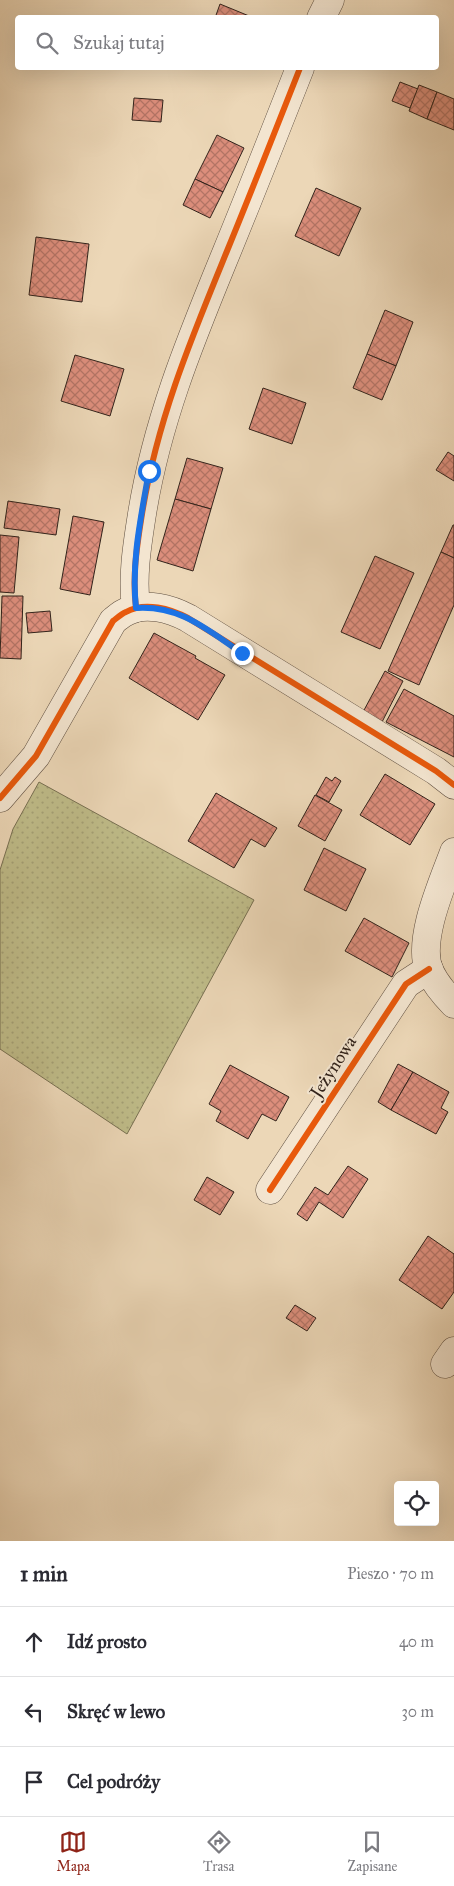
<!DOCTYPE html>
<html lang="pl">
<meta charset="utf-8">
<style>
:root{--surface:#fff;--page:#f7f7f7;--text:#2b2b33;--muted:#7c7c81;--line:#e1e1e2;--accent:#8f2418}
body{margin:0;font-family:"IM FELL Great Primer",serif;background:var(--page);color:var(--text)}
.controls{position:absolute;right:15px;bottom:15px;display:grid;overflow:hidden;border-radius:5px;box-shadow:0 5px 20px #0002}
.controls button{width:45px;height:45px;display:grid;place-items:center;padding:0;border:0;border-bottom:1px solid var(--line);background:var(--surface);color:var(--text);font:25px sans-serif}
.stop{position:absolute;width:15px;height:15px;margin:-11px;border:4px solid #1a73e8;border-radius:50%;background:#fff}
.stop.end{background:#1a73e8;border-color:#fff;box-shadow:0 1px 5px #0008}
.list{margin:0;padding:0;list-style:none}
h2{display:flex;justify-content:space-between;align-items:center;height:65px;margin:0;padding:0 20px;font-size:21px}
h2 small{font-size:16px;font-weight:400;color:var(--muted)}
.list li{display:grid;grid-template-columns:32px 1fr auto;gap:15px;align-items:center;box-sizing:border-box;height:70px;padding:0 20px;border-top:1px solid var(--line)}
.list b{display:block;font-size:19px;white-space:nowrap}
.list em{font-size:16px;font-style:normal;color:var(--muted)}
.icon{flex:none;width:28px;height:28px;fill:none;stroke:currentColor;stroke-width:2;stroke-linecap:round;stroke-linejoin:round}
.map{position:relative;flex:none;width:454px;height:1541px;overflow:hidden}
.search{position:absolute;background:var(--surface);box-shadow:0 5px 20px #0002;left:15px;right:15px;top:15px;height:55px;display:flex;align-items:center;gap:12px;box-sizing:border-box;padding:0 18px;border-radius:5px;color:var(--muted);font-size:19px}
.sheet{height:275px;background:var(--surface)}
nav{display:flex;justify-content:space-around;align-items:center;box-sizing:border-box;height:70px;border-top:1px solid var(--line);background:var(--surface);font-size:14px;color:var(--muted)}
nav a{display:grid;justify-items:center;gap:2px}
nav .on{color:var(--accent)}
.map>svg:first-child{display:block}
.grass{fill:url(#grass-dots);stroke:#787052}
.building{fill:url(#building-cross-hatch);stroke:#32231b}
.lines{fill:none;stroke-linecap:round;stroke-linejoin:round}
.minor-casing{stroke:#605042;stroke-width:29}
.minor{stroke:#f3e5d0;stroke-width:28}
.cycleway-casing{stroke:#f3e5d0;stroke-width:9}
.cycleway{stroke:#e8590c;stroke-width:6}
.route{stroke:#1a73e8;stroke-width:6}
.labels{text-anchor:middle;stroke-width:4;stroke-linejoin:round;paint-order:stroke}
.street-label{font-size:18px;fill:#32231b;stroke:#f3e5d0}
</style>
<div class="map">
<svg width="454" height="1541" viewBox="0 0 454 1541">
<defs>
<pattern id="grass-dots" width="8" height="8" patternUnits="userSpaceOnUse" patternTransform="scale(1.25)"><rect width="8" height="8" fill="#bfbc89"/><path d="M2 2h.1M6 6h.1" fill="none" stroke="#a5a176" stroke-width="1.8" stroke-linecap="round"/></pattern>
<pattern id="building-cross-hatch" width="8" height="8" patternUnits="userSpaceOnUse" patternTransform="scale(1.25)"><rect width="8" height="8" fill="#dc8e7c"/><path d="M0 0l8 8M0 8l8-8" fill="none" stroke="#b37465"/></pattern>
</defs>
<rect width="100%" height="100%" fill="#ecd7b7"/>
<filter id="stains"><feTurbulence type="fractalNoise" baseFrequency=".004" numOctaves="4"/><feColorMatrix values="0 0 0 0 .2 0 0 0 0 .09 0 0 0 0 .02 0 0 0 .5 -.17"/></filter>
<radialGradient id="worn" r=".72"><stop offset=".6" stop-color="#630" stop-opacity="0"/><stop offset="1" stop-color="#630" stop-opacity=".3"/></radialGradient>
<path class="grass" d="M39,782L254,900L127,1134L0,1049V870L13,829Z"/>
<g class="building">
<path d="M220,4L254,18H215Z"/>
<path d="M400,82L418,89L410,108L392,101Z"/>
<path d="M419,85L437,92L427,119L409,111Z"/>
<path d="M437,92L454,99V130L427,119Z"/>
<path d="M134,98L163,100L161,122L132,120Z"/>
<path d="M217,135L244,148L223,192L195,179Z"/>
<path d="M195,179L223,192L210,218L183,205Z"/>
<path d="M316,188L361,208L339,256L295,236Z"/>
<path d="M36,237L89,244L82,302L29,295Z"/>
<path d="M385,310L413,322L396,366L367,354Z"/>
<path d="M367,354L396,366L382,400L353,388Z"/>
<path d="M75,355L124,369L110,416L61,401Z"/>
<path d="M263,388L306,403L292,444L249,429Z"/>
<path d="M448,452L454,456V481L436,470Z"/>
<path d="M187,458L223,468L211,509L175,499Z"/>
<path d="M175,499L211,509L193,571L157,560Z"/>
<path d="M8,501L60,509L56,535L4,528Z"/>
<path d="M73,516L104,522L90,595L60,589Z"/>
<path d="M453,525H454V558L441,552Z"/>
<path d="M0,535L19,537L14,593L0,592Z"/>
<path d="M441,552L454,558V605L419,685L388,671Z"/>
<path d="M375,556L414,573L380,649L341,632Z"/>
<path d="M2,596H23L21,659L0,658Z"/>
<path d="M50,611L52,631L28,633L26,613Z"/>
<path d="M154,633L196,656L195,658L225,675L198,720L129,678Z"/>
<path d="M385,671L403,681L382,722L363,712Z"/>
<path d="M404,689L454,716V757L386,722Z"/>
<path d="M385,774L435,804L410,845L360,815Z"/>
<path d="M326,777L332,781L335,777L341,781L329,802L316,795Z"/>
<path d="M216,793L277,828L265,847L251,839L234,868L188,841Z"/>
<path d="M315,795L342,810L325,841L298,826Z"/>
<path d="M324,848L366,869L346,911L304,890Z"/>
<path d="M364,918L409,943L392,977L345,951Z"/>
<path d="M398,1064L413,1072L391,1110L378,1102Z"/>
<path d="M230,1065L289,1097L276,1121L262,1114L248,1139L216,1121L221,1111L209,1104Z"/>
<path d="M413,1072L449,1092L441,1108L448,1112L436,1134L391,1110Z"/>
<path d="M348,1166L368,1179L343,1218L319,1202L307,1221L297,1214L315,1187L328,1195Z"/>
<path d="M207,1177L234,1192L220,1215L194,1200Z"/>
<path d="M428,1236L454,1254V1292L442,1309L399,1280Z"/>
<path d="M295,1305L316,1318L307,1331L286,1318Z"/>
</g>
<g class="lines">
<g class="minor-casing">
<g id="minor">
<path d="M321,18L330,0"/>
<path d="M136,608C132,576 137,546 142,514C157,420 191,339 227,251C252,190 276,129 300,68"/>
<path d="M0,798L36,756L113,621C117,618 121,614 126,612C145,601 171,609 188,618L436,771L454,785"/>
<path d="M454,852C443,882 417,939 429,970C435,983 444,994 454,1004"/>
<path d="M270,1190L406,984L429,969"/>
<path d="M445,1364L454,1351"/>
</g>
</g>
<use href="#minor" class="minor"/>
<g class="cycleway-casing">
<g id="cycleway">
<path d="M136,608C132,576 137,546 142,514C157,420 191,339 227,251C252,190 276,129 300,68"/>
<path d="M0,798L36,756L113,621C117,618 121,614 126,612C145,601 171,609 188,618L436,771L454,785"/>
<path d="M270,1190L406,984L429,969"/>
</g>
</g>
<use href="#cycleway" class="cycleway"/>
</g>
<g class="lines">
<path class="route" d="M149,471C141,517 131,562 136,608C180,605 207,630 242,653"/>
</g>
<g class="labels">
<g class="street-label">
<text transform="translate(333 1067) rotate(-57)" y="6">Jeżynowa</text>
</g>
</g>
<rect width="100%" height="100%" filter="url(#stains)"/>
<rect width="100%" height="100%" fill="url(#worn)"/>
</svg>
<div class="controls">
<button><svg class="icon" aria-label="locate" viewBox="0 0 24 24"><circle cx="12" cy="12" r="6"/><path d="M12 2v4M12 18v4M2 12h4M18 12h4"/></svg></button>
</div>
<div class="stop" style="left:149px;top:471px"></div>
<div class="stop end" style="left:242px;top:653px"></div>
<div class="search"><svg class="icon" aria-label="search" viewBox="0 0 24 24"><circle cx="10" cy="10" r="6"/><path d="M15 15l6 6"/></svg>Szukaj tutaj</div>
</div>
<section class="sheet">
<h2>1 min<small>Pieszo · 70 m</small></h2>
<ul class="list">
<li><svg class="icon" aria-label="ahead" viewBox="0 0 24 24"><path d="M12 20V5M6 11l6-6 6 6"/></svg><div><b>Idź prosto</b></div><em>40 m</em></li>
<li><svg class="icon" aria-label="left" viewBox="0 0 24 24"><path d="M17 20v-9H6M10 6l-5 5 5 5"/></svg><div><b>Skręć w lewo</b></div><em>30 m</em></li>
<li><svg class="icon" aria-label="arrive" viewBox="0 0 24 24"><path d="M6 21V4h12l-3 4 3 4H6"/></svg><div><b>Cel podróży</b></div></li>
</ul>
</section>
<nav>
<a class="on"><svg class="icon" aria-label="map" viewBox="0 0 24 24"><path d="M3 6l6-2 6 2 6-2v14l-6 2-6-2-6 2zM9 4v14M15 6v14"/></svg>Mapa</a>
<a><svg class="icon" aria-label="directions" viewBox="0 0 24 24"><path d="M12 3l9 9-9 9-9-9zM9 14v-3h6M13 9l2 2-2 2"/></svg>Trasa</a>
<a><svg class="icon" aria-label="saved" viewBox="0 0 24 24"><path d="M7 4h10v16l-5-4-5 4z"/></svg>Zapisane</a>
</nav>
